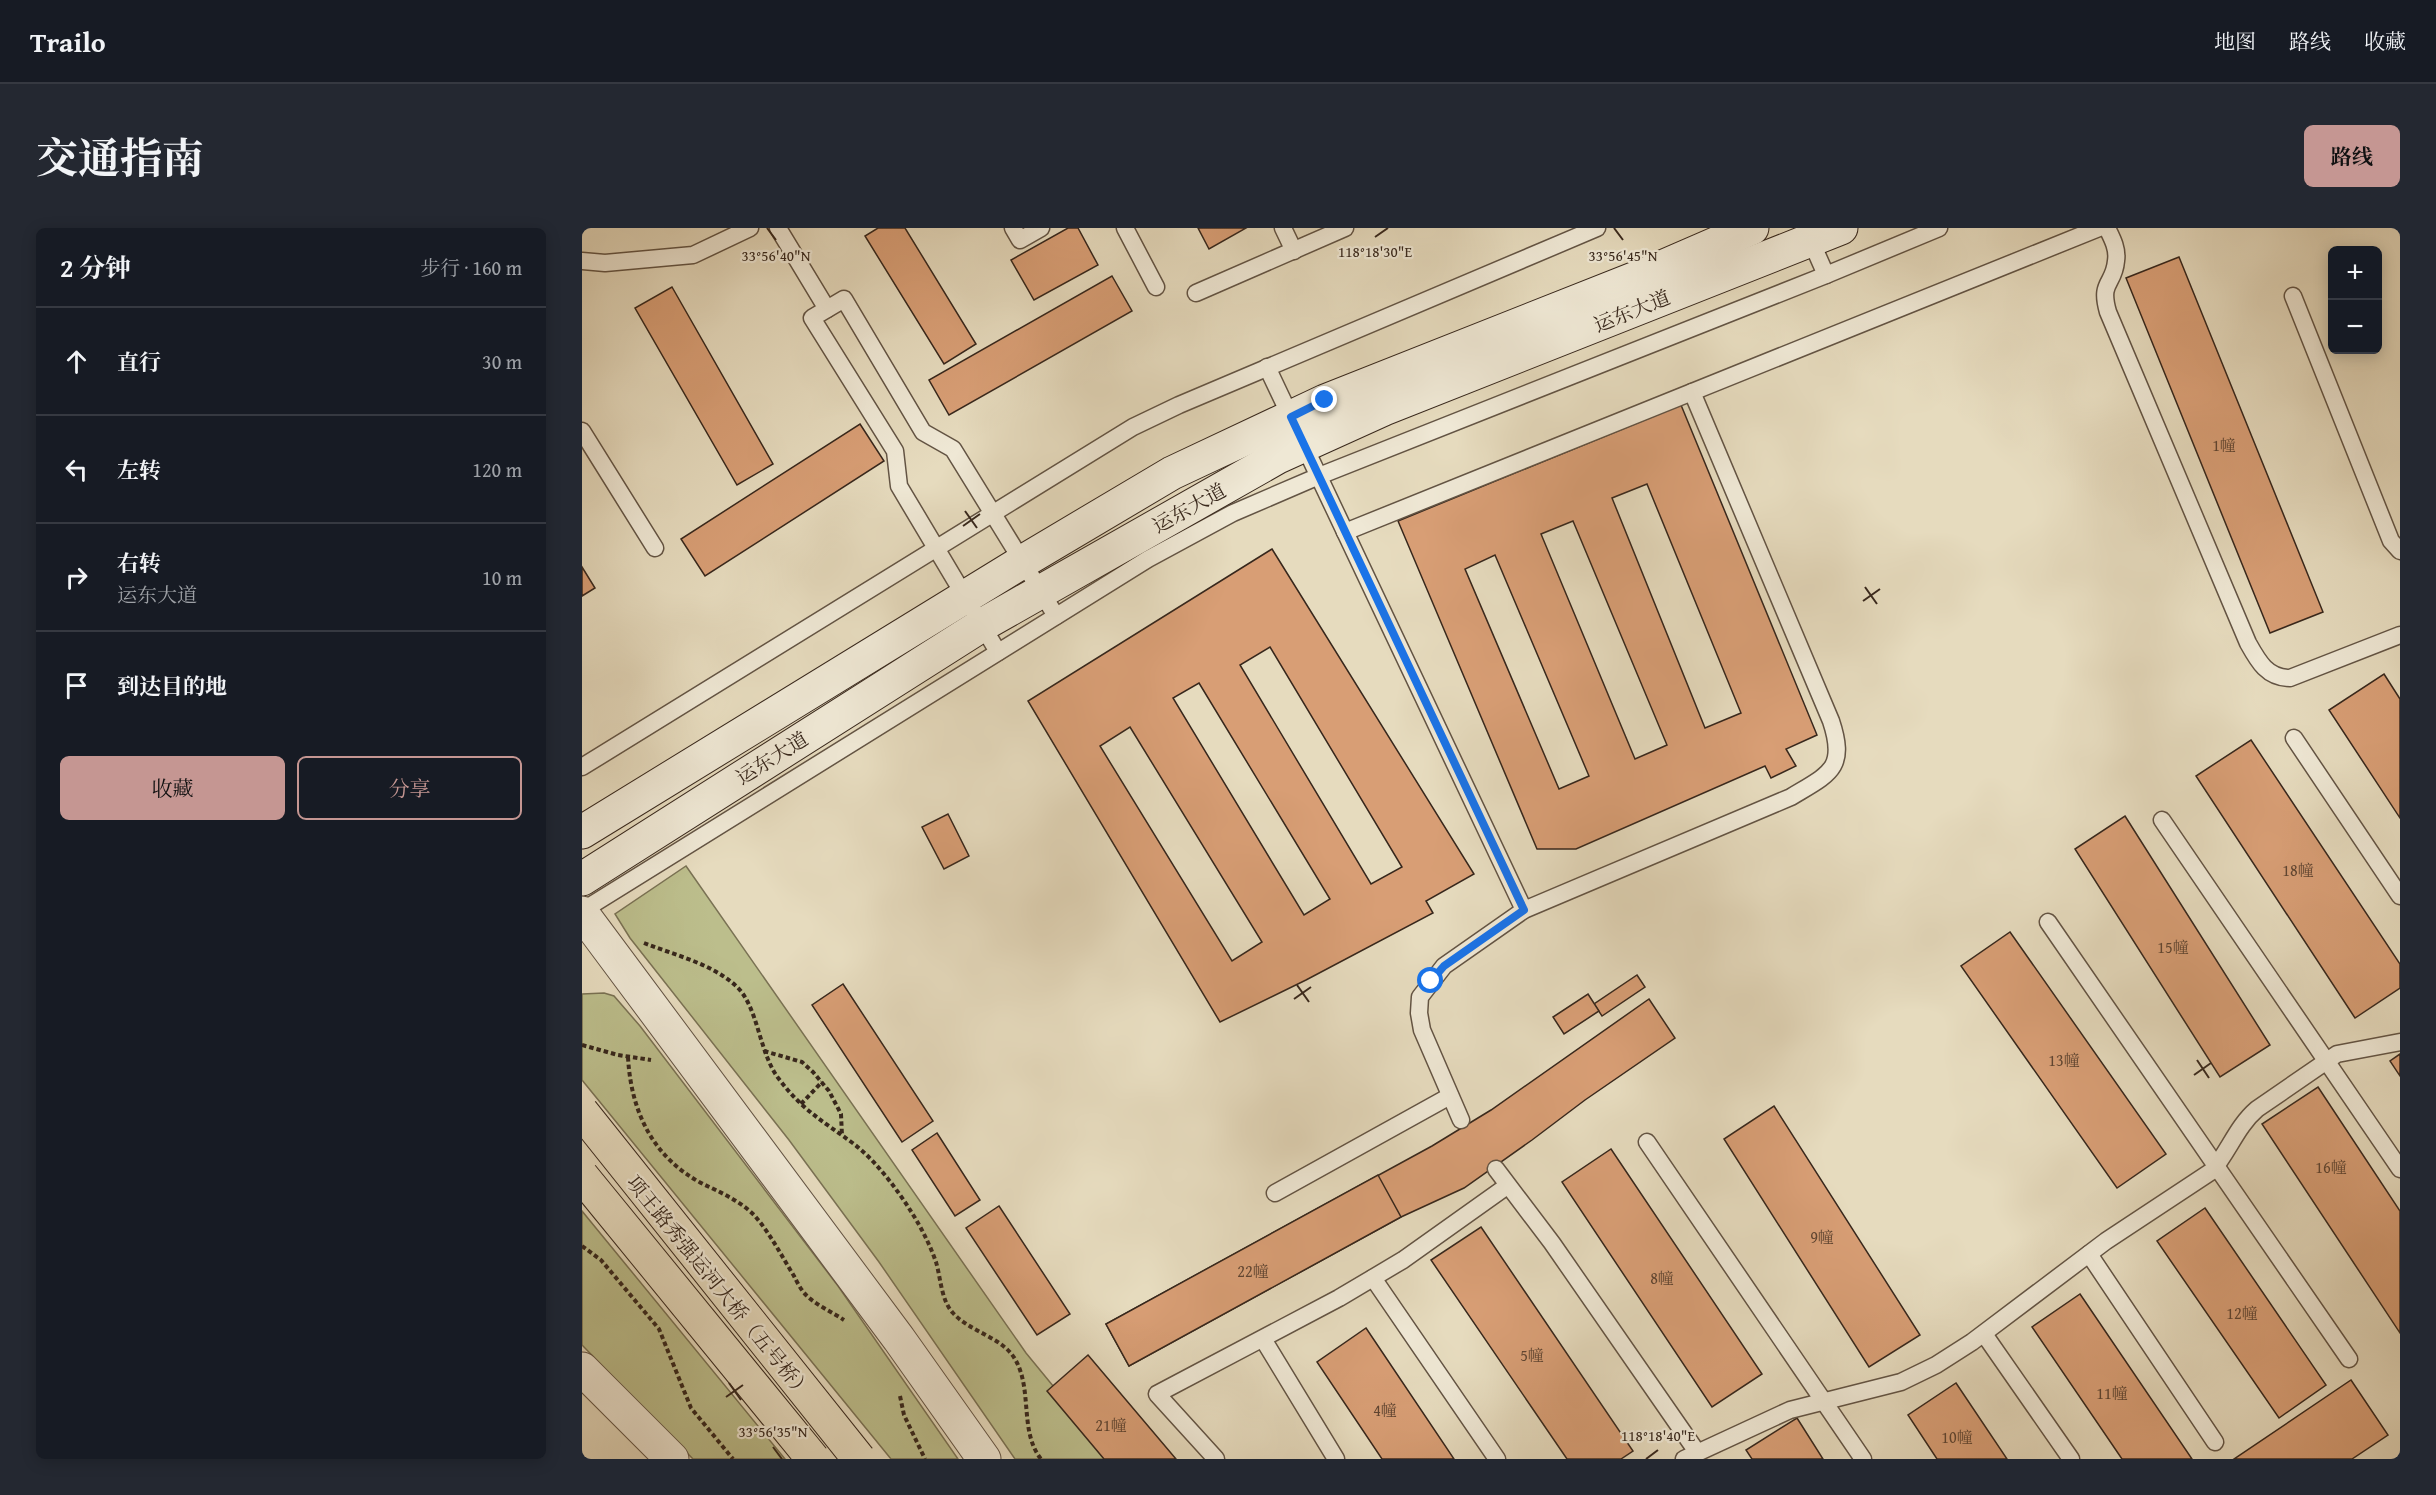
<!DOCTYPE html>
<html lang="zh">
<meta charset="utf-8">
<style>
:root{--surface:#171b24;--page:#242831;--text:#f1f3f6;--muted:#9ea1a6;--line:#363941;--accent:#c59692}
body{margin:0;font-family:"Gentium Book Plus","Noto Serif SC",serif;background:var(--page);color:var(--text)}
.controls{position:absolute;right:18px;top:18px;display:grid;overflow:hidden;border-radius:9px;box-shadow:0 3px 15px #0003}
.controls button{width:54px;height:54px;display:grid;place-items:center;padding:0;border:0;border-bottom:2px solid var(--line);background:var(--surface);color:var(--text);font:30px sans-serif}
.stop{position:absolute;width:18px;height:18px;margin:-14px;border:4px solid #1a73e8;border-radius:50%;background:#fff}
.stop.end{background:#1a73e8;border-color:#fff;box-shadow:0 2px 6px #0008}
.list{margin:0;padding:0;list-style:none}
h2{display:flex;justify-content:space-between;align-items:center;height:78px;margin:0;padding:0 24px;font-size:26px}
h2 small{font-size:20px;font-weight:400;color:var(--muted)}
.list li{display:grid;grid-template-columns:39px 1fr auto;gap:18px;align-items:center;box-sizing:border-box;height:108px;padding:0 24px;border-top:2px solid var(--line)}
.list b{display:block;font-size:22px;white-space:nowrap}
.list p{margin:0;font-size:20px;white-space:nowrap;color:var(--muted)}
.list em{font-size:20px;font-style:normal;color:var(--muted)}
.actions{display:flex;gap:12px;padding:18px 24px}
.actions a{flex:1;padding:14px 0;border:2px solid var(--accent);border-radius:9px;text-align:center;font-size:21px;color:var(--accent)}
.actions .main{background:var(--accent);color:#111}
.icon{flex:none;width:33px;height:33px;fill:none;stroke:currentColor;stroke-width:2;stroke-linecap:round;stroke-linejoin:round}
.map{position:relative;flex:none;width:1818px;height:1231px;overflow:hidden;border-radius:9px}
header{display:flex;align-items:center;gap:36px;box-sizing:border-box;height:84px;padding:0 30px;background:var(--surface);border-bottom:2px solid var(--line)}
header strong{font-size:28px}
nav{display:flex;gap:33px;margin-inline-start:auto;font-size:21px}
.intro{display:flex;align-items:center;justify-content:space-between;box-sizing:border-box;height:144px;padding:0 36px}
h1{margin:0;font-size:42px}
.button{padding:15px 27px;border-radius:9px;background:var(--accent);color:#111;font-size:21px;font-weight:700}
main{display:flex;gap:36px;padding:0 36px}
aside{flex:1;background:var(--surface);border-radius:9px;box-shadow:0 3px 15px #0003}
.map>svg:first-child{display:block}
.green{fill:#bcbe8c;stroke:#7a7254;stroke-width:1.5}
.building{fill:#d89e75;stroke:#37271c;stroke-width:1.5;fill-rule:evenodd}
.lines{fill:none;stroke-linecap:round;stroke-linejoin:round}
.service-casing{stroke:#635444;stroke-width:19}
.tertiary-casing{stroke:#635444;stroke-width:35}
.secondary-casing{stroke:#37271c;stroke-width:35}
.path{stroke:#37271c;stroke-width:4;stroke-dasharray:4.5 3;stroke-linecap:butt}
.service{stroke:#efe8d5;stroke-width:16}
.tertiary{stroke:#efe8d5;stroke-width:33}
.secondary{stroke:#efe8d5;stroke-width:33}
.primary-bridge-casing{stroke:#37271c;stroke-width:35;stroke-linecap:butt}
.primary-bridge{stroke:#e6dbbe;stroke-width:33}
.route{stroke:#1a73e8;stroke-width:8}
.ticks{fill:none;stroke:#37271c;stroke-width:2}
.labels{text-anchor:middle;stroke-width:4.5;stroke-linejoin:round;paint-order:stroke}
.number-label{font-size:16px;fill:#5f4532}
.street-label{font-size:20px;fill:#37271c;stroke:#efe8d5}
.ticks-label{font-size:15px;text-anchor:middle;fill:#37271c;stroke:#efe8d5;stroke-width:4.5;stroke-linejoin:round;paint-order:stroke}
</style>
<header>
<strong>Trailo</strong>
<nav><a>地图</a><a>路线</a><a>收藏</a></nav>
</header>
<div class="intro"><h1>交通指南</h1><a class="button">路线</a></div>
<main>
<aside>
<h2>2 分钟<small>步行 · 160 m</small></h2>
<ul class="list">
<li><svg class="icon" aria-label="ahead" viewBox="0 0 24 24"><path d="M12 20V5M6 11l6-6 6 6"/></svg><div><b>直行</b></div><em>30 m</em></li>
<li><svg class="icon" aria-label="left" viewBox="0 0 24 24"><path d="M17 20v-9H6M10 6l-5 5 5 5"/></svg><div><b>左转</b></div><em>120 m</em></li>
<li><svg class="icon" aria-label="right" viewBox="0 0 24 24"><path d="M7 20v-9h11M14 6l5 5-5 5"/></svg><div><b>右转</b><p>运东大道</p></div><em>10 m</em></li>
<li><svg class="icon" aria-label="arrive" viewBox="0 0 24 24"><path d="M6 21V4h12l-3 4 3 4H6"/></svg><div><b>到达目的地</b></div></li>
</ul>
<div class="actions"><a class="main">收藏</a><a>分享</a></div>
</aside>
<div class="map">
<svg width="1818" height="1231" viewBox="0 0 1818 1231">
<rect width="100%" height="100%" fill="#e6dbbe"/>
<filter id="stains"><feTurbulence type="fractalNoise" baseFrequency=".00333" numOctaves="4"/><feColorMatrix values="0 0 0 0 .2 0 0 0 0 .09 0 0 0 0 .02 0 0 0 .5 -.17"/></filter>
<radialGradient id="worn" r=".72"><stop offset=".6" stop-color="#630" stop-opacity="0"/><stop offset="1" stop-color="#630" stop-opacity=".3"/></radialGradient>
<g class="green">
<path d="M104,638L444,1125L531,1231H433L297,1034L207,912L48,710L33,686Z"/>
<path d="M22,765L32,768L58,798L256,1058L376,1231H309L0,852V766Z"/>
<path d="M0,983L203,1231H111L0,1117Z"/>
</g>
<g class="building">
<path d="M296,0H323L394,116L362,136L283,8Z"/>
<path d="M486,0H496L516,37L452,72L429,32Z"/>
<path d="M616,0H664L627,21Z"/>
<path d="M1597,29L1741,384L1688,405L1544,50Z"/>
<path d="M530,48L550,83L367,187L347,152Z"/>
<path d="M90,59L191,236L155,257L53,80Z"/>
<path d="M1099,177L1235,507L1204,521L1214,538L1189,550L1183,538L994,621H955L816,293ZM1065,256L1159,485L1123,500L1030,270ZM991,293L1085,517L1053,531L959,306ZM913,327L1007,548L977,561L883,341Z"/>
<path d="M278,196L302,233L123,348L99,311Z"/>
<path d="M690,321L892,646L844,673L851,685L724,752L638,794L446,473ZM688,419L820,639L789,656L658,437ZM617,455L748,671L722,687L591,470ZM548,499L680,714L650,733L518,518Z"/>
<path d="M0,339L13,360L0,368Z"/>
<path d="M1802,446L1818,471V590L1747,482Z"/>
<path d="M1669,512L1818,736V760L1773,790L1614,548Z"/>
<path d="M366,586L387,628L362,641L340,599Z"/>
<path d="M1543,588L1688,817L1638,849L1493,621Z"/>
<path d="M1428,704L1584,926L1535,960L1379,738Z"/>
<path d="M1055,747L1063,759L1020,788L1012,776Z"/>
<path d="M261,756L351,893L320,914L230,777Z"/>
<path d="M1006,766L1017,783L982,806L971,789Z"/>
<path d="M1067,771L1093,810L1003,872L950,912L882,960L819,989L547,1138L524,1096L850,918L909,882Z"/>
<path d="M1818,826V848L1808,833Z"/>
<path d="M1736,859L1818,983V1105L1680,896Z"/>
<path d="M1192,878L1338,1107L1287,1139L1142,911Z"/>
<path d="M355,905L398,972L373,988L330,922Z"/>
<path d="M1029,921L1180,1146L1130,1179L980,954Z"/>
<path d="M796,947L819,989L547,1138L524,1096Z"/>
<path d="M417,978L488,1086L455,1107L384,1000Z"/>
<path d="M1623,980L1744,1157L1697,1190L1575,1013Z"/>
<path d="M899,999L1051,1223L1039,1231H985L849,1032Z"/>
<path d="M1498,1066L1610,1231H1540L1450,1099Z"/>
<path d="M784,1100L872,1231H800L735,1134Z"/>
<path d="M506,1127L594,1231H522L465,1163Z"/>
<path d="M1769,1152L1806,1207L1770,1231H1652Z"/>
<path d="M1374,1155L1425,1231H1355L1326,1187Z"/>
<path d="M1215,1190L1241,1231H1170L1164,1222Z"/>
</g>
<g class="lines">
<g class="service-casing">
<g id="service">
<path d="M196,0L245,81"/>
<path d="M431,0L438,12L459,0"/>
<path d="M543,0L574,59"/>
<path d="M701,0L712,23"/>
<path d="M1525,0C1530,10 1536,21 1534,33C1532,57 1517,53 1526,84L1666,415C1676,433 1685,450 1708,450L1818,407"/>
<path d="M1226,6L1244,47"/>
<path d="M0,33L23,35L111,27L168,0"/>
<path d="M614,65L763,0"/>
<path d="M1711,68L1809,313L1818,323"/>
<path d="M685,139L942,682"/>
<path d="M0,203L73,320"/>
<path d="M763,304L1517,0"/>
<path d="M416,424L317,258L313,223L230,90L262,71L341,204L371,221L474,388"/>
<path d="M1712,510L1818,668"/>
<path d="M0,539L551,199L597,177L1015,0"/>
<path d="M1580,592L1818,941"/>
<path d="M0,683L566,331L651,285L737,248L1244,47L1357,0"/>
<path d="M1466,694L1767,1131"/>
<path d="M879,892L840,802L837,785L838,769L862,738L942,682L1209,569C1247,546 1265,541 1249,493L1110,164"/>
<path d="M1065,914L1281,1231"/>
<path d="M914,941L970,1015L1115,1224"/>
<path d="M693,965L868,868"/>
<path d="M1507,1026L1633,1214"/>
<path d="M791,1050L915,1231"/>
<path d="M1402,1106L1489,1231"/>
<path d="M681,1111L754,1231"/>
<path d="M634,1231L575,1166L757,1070L821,1032L925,958"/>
<path d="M1102,1231L1208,1182L1319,1154L1354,1137L1390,1114L1524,1013L1630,943C1647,923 1655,898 1675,881L1755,826L1818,814"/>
</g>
</g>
<g class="tertiary-casing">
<g id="tertiary">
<path d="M0,685L317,1111L402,1231"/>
<path d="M0,1141L90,1231"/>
</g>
</g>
<g class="secondary-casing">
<g id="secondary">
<path d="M0,604L440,334L590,245L743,173L1064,46L1170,0"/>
<path d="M0,651L400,397L696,229L802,181L1259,0"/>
</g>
</g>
<g class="path">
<path d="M62,715C92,727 128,735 153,757C177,778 176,824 197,851C221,883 241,893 272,916C294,933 315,961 330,985C340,1001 348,1017 354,1034C359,1051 359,1072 371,1085C388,1104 420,1109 433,1131C451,1162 437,1203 459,1231"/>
<path d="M0,817L36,827L69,832"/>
<path d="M182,823L220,834L231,844L247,863L259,886L260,908"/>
<path d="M46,829C49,884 71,930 121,956C138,964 158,973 172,987C188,1005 199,1027 212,1048C215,1054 219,1062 224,1067C234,1077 250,1084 262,1092"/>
<path d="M219,876L240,854"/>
<path d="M0,1018L19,1032L77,1101L109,1180L151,1231"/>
<path d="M318,1168L322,1187L343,1231"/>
</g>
<use href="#service" class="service"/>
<use href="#tertiary" class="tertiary"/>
<use href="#secondary" class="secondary"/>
<g class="primary-bridge-casing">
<g id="primary-bridge">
<path d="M0,884L277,1231"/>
<path d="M0,948L231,1231"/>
</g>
</g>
<use href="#primary-bridge" class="primary-bridge"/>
</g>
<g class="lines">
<path class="route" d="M743,172L709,189L942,682L862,738L849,753"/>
</g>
<path class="ticks" d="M185,0L194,12M1032,0L1041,12M793,9L806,0M383,283L395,300M381,298L398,286M1283,359L1295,376M1281,373L1298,361M715,757L727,774M712,771L729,759M1615,832L1627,850M1612,847L1629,835M147,1155L159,1172M144,1169L161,1157M191,1219L200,1231M1064,1231L1076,1222"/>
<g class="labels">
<g class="number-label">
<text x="1642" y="223">1幢</text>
<text x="1716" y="648">18幢</text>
<text x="1591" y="725">15幢</text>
<text x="1482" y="838">13幢</text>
<text x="1749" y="945">16幢</text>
<text x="1240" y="1015">9幢</text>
<text x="671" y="1049">22幢</text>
<text x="1080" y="1056">8幢</text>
<text x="1660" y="1091">12幢</text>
<text x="950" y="1133">5幢</text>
<text x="1530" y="1171">11幢</text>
<text x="803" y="1188">4幢</text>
<text x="529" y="1203">21幢</text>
<text x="1375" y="1215">10幢</text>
</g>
<g class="street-label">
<text transform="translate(1050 83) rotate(-22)" y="7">运东大道</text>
<text transform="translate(607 280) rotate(-29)" y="7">运东大道</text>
<text transform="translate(190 530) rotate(-32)" y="7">运东大道</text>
<text transform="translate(137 1059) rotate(51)" y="7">项王路秀强运河大桥（五号桥）</text>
</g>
</g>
<g class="ticks-label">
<text x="793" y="29">118°18'30"E</text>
<text x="194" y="33">33°56'40"N</text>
<text x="1041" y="33">33°56'45"N</text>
<text x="191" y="1209">33°56'35"N</text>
<text x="1076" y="1213">118°18'40"E</text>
</g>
<rect width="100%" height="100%" filter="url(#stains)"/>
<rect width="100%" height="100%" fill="url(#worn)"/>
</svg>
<div class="controls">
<button>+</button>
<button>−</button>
</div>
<div class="stop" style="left:849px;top:753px"></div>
<div class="stop end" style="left:743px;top:172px"></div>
</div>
</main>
